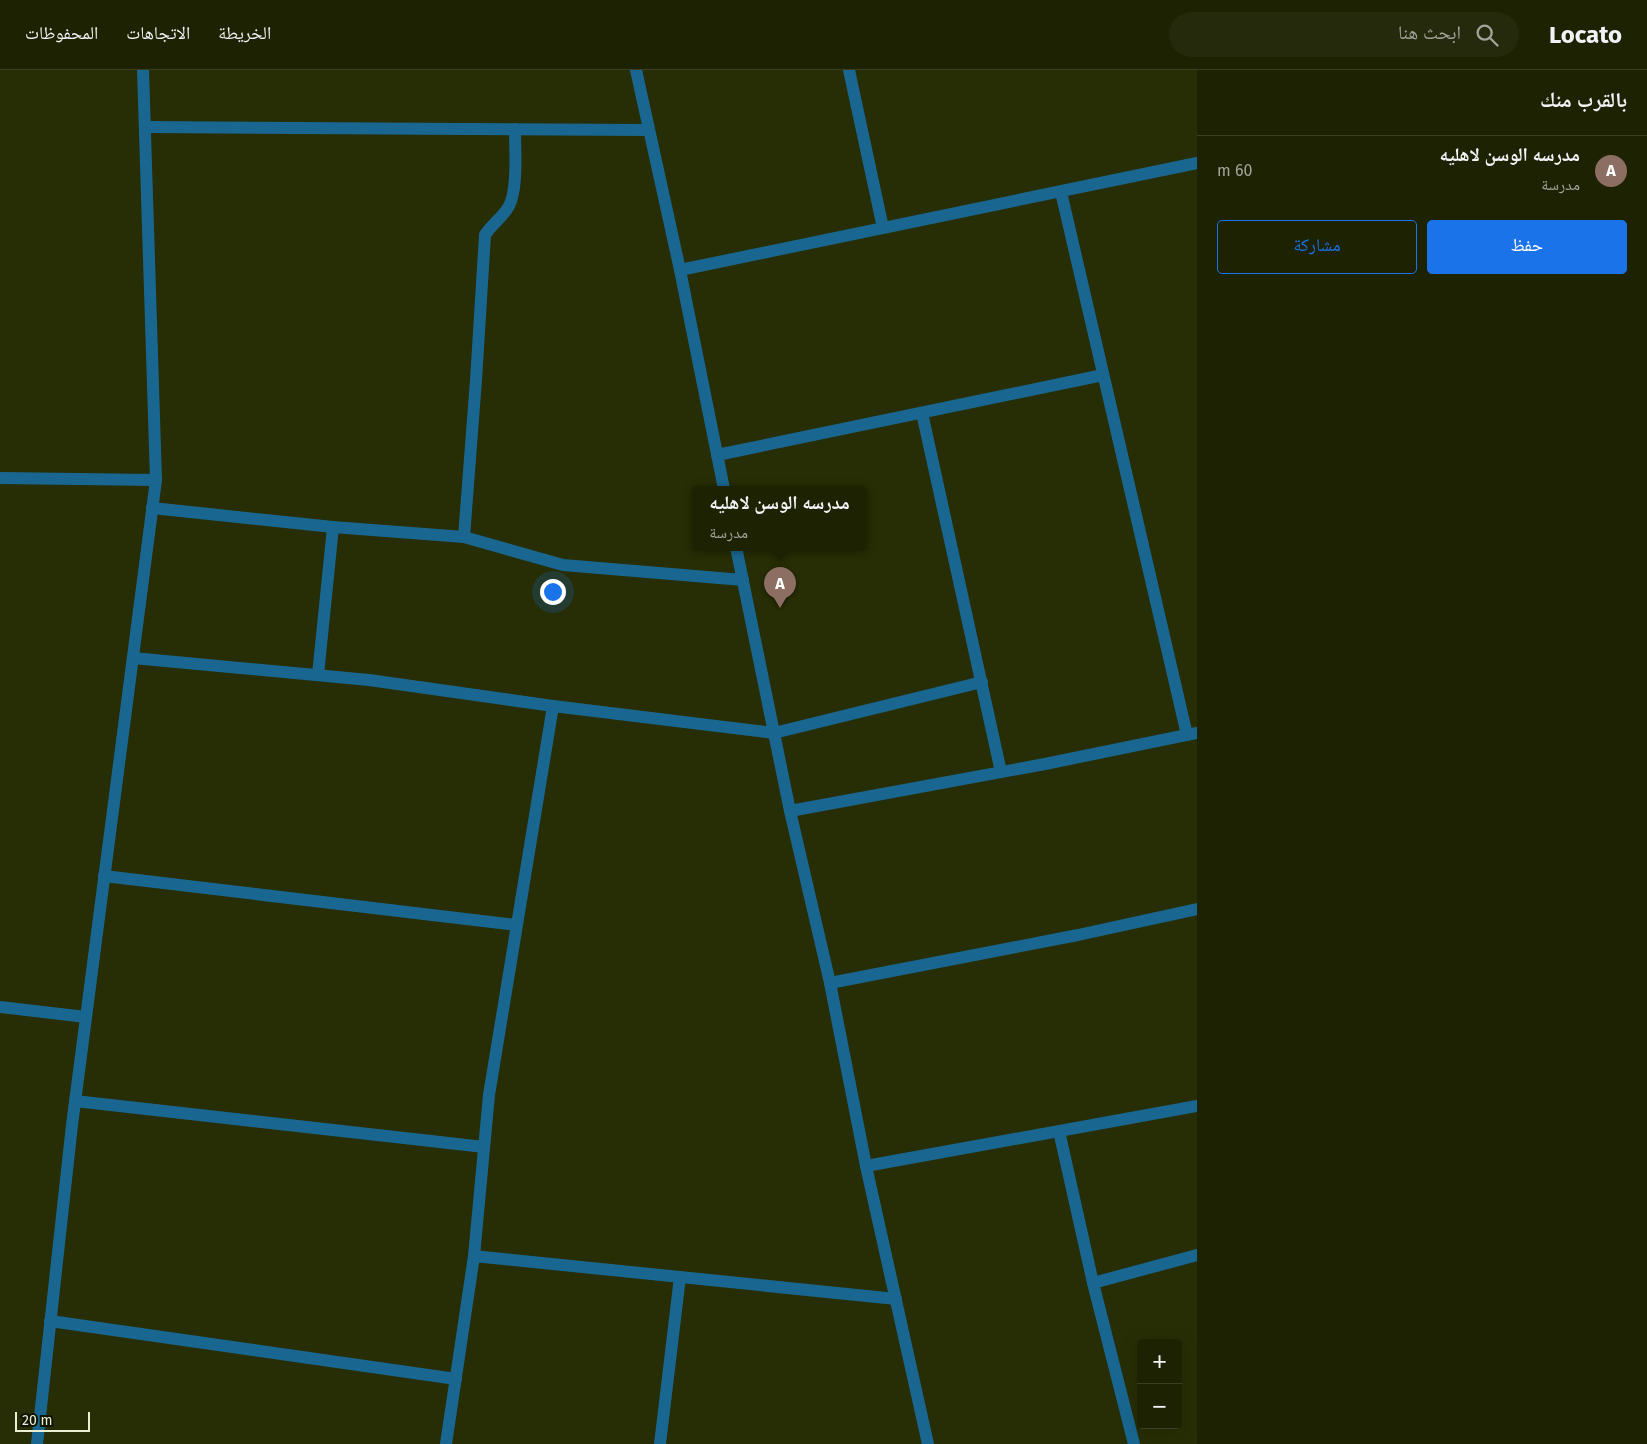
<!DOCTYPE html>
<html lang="ar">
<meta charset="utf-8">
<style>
:root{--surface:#1d2203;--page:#252a0d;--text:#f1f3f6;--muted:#a0a49a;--line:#3b3f25;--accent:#1a73e8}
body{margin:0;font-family:"Fira Sans","Noto Naskh Arabic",sans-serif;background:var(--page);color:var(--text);direction:rtl}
.controls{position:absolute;right:15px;bottom:15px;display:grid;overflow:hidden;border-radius:5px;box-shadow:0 5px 20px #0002}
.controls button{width:45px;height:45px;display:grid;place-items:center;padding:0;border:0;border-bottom:1px solid var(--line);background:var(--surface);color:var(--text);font:25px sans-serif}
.scale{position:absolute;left:15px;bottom:12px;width:75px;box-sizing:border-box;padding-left:5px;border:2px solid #e9efd3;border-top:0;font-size:14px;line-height:18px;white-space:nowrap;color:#e9efd3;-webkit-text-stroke:4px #101401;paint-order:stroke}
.you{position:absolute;left:552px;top:521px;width:18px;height:18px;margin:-12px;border:4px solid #fff;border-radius:50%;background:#1a73e8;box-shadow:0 0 0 8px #1a73e833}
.badge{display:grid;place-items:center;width:32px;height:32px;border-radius:50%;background:var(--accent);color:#fff;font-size:16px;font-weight:700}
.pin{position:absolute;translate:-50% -41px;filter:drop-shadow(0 1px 2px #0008)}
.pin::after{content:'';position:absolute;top:26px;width:18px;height:15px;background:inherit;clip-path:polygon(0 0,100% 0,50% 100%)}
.popup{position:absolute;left:692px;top:416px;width:175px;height:65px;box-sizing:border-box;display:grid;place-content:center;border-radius:5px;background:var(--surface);filter:drop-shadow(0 1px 4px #0005);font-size:16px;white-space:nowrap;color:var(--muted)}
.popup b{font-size:19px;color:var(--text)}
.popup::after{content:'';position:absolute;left:50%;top:100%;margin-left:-10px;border:10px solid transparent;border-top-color:var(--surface)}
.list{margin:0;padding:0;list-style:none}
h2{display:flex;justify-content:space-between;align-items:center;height:65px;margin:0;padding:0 20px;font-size:21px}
h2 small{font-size:16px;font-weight:400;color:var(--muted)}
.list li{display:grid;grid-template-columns:32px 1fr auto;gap:15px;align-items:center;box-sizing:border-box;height:70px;padding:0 20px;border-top:1px solid var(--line)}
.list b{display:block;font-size:19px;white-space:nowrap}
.list p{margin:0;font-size:16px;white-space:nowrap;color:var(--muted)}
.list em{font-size:16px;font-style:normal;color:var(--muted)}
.actions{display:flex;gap:10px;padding:15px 20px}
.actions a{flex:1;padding:11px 0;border:1px solid var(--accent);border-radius:5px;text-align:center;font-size:18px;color:var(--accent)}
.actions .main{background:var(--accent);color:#fff}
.icon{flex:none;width:28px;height:28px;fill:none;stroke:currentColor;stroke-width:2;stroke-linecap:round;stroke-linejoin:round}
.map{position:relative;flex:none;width:1197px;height:1374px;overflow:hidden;direction:ltr}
header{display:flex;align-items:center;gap:30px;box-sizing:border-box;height:70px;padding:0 25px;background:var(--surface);border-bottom:1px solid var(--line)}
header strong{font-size:24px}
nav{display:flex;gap:28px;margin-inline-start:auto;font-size:18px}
.search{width:350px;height:45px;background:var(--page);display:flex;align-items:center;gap:12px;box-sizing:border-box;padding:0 18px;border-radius:28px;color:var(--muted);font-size:19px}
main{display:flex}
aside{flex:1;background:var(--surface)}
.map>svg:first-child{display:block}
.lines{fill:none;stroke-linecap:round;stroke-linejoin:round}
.minor{stroke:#196790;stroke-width:12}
</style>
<header>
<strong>Locato</strong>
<div class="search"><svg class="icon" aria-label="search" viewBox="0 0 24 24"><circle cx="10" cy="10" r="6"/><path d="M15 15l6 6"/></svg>ابحث هنا</div>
<nav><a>الخريطة</a><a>الاتجاهات</a><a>المحفوظات</a></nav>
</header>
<main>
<aside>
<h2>بالقرب منك<small></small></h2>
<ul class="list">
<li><span class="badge" style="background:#8d6e63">A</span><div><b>مدرسه الوسن لاهليه</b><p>مدرسة</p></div><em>60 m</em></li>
</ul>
<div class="actions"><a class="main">حفظ</a><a>مشاركة</a></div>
</aside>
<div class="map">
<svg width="1197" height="1374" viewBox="0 0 1197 1374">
<rect width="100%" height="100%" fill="#272d04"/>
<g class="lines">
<g class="minor">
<path d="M636,0L680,200L724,419"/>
<path d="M849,0L883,158"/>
<path d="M145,57L649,60"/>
<path d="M1061,122L1187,665"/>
<path d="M680,200L1197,93"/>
<path d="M922,343L1001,702"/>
<path d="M717,385L1103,305"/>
<path d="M0,408L156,410"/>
<path d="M152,438L333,457L464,467L563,495L743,510"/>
<path d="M464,467L476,310L485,165C492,154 503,147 509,136C518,119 515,79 515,59"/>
<path d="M736,477L790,741L830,913L866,1096L928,1374"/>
<path d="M133,588L369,610L553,636L774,663L982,612"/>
<path d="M318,605L333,457"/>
<path d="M790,741L1045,694L1197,663"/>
<path d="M104,806L516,855"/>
<path d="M830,913L1078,865L1197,839"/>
<path d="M0,937L86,947"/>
<path d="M75,1031L484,1077"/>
<path d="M1059,1061L1093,1213L1134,1374"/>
<path d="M866,1096L1197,1036"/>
<path d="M474,1186L489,1025L553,636"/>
<path d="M1093,1213L1197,1185"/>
<path d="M50,1251L456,1309"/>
<path d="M37,1374L72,1055L156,410L143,0"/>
<path d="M446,1374L474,1186L896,1229"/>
<path d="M660,1374L680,1207"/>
</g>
</g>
</svg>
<div class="controls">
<button>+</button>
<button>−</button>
</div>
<div class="scale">20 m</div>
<div class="you"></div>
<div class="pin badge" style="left:780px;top:538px;background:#8d6e63">A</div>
<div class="popup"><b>مدرسه الوسن لاهليه</b>مدرسة</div>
</div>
</main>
